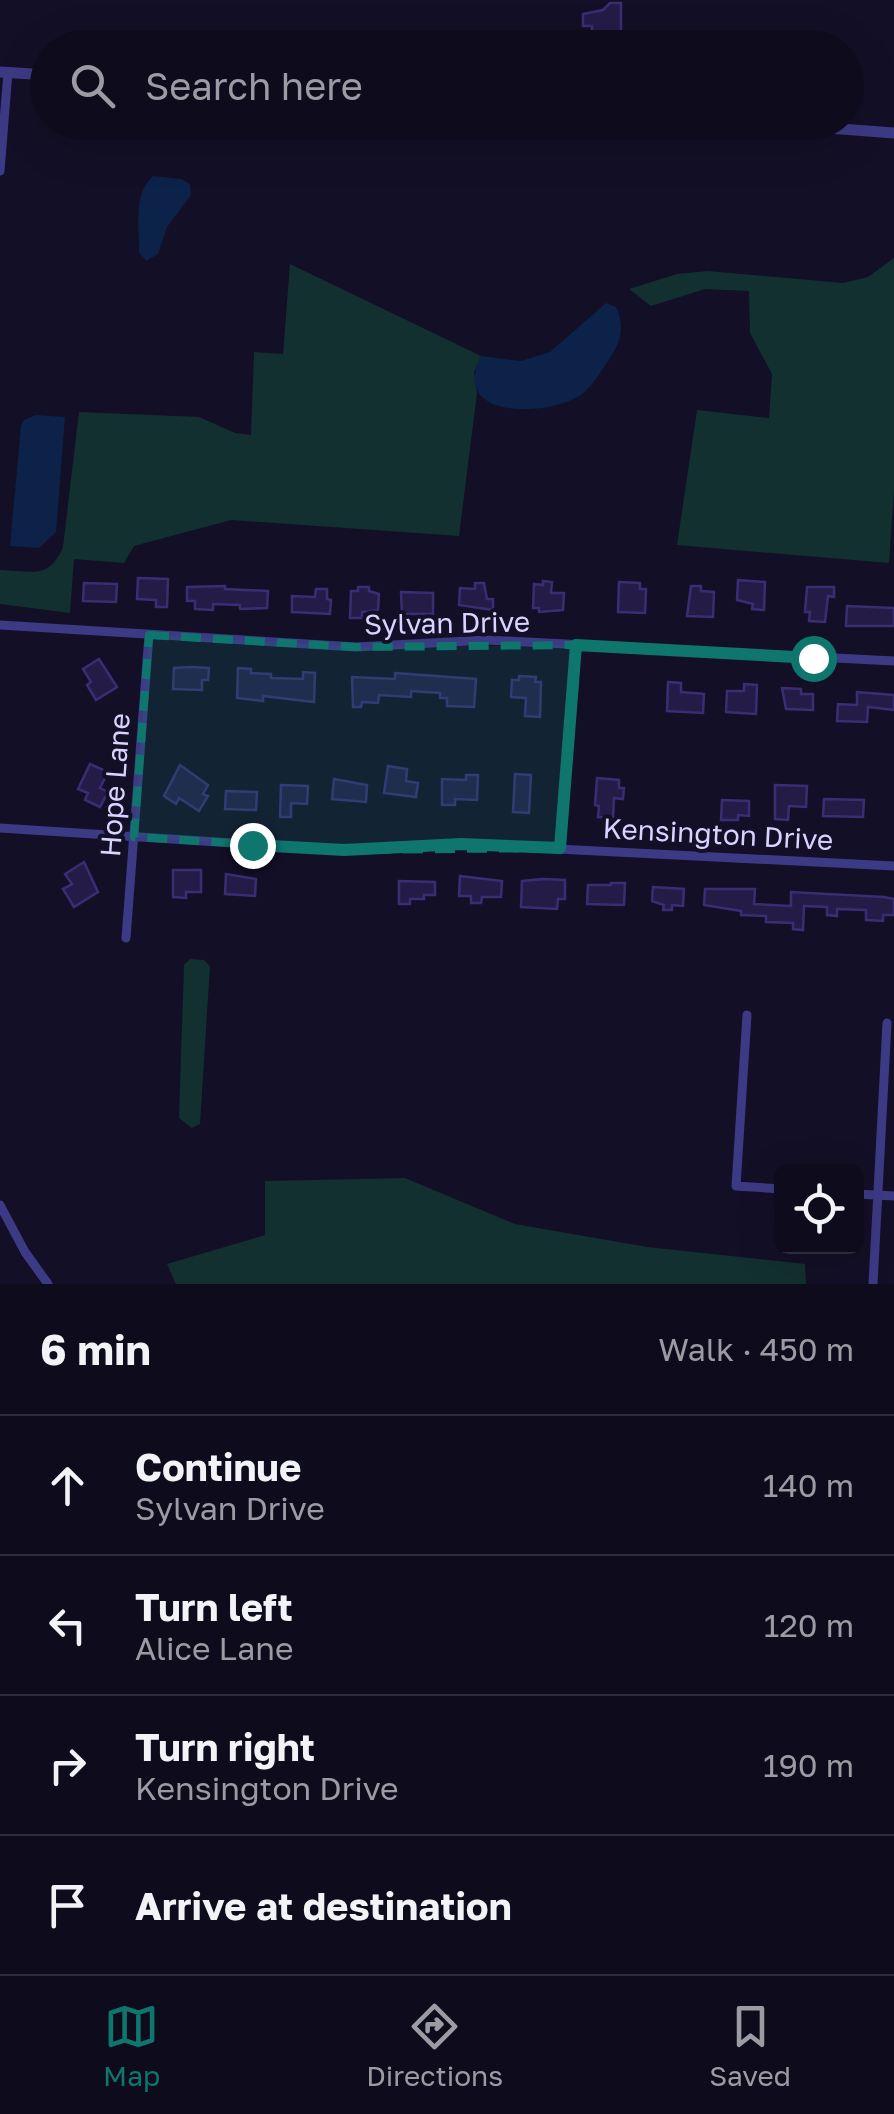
<!DOCTYPE html>
<meta charset="utf-8">
<style>
:root{--surface:#0e0b1c;--page:#1c1929;--text:#f1f3f6;--muted:#9b9ba3;--line:#2e2b3b;--accent:#0f766e}
body{margin:0;font-family:"Golos Text",sans-serif;background:var(--page);color:var(--text)}
.controls{position:absolute;right:30px;bottom:30px;display:grid;overflow:hidden;border-radius:15px;box-shadow:0 10px 40px #0002}
.controls button{width:90px;height:90px;display:grid;place-items:center;padding:0;border:0;border-bottom:2px solid var(--line);background:var(--surface);color:var(--text);font:50px sans-serif}
.stop{position:absolute;width:30px;height:30px;margin:-22px;border:8px solid #0f766e;border-radius:50%;background:#fff}
.stop.end{background:#0f766e;border-color:#fff;box-shadow:0 2px 10px #0008}
.list{margin:0;padding:0;list-style:none}
h2{display:flex;justify-content:space-between;align-items:center;height:130px;margin:0;padding:0 40px;font-size:42px}
h2 small{font-size:32px;font-weight:400;color:var(--muted)}
.list li{display:grid;grid-template-columns:65px 1fr auto;gap:30px;align-items:center;box-sizing:border-box;height:140px;padding:0 40px;border-top:2px solid var(--line)}
.list b{display:block;font-size:38px;white-space:nowrap}
.list p{margin:0;font-size:32px;white-space:nowrap;color:var(--muted)}
.list em{font-size:32px;font-style:normal;color:var(--muted)}
.icon{flex:none;width:55px;height:55px;fill:none;stroke:currentColor;stroke-width:2;stroke-linecap:round;stroke-linejoin:round}
.map{position:relative;flex:none;width:894px;height:1284px;overflow:hidden}
.search{position:absolute;background:var(--surface);box-shadow:0 10px 40px #0002;left:30px;right:30px;top:30px;height:110px;display:flex;align-items:center;gap:25px;box-sizing:border-box;padding:0 35px;border-radius:55px;color:var(--muted);font-size:38px}
.sheet{height:690px;background:var(--surface)}
nav{display:flex;justify-content:space-around;align-items:center;box-sizing:border-box;height:140px;border-top:2px solid var(--line);background:var(--surface);font-size:28px;color:var(--muted)}
nav a{display:grid;justify-items:center;gap:5px}
nav .on{color:var(--accent)}
.map>svg:first-child{display:block}
.green{fill:#12302f}
.water{fill:#0c2248}
.building{fill:#241b47;stroke:#3b2d73;stroke-width:2.5}
.lines{fill:none;stroke-linecap:round;stroke-linejoin:round}
.minor{stroke:#3d3a85;stroke-width:9}
.tertiary{stroke:#3d3a85;stroke-width:11}
.route{stroke:#0f766e;stroke-width:12}
.marked{fill:#0f766e;fill-opacity:0.2;stroke:#0f766e;stroke-width:8;stroke-dasharray:20 12;stroke-linejoin:round}
.labels{text-anchor:middle;stroke-width:8;stroke-linejoin:round;paint-order:stroke}
.street-label{font-size:28px;fill:#d9d4ff;stroke:#130f26}
</style>
<div class="map">
<svg width="894" height="1284" viewBox="0 0 894 1284">
<rect width="100%" height="100%" fill="#130f26"/>
<g class="green">
<path d="M894,258V490L889,563L677,545L697,410L769,418L772,374L750,333L749,291L705,289L651,306L629,289L677,274L708,271L843,283L868,277Z"/>
<path d="M290,264L481,356L474,372L477,393L459,536L231,520L134,546L124,563L74,559L70,613L0,604V570C32,571 49,580 63,547L79,412L199,417L235,433L251,435L254,352L283,354Z"/>
<path d="M190,959L204,960L210,966L200,1124L192,1128L179,1118L184,965Z"/>
<path d="M405,1178L515,1224L647,1247L805,1264L806,1284H176L167,1264L265,1235V1181Z"/>
</g>
<g class="water">
<path d="M153,176L181,179L190,184L191,195L167,227L158,254L146,261L139,252C139,227 133,194 153,176Z"/>
<path d="M606,303L616,307C625,325 621,342 610,358C602,370 593,386 581,395C547,417 449,420 481,356L521,361L550,352Z"/>
<path d="M36,415L65,417L56,532L39,548L10,546L21,426L24,420Z"/>
</g>
<g class="building">
<path d="M610,3H621V32L592,31V26H583V14L603,10Z"/>
<path d="M138,578L168,579L167,607H156V600L137,599Z"/>
<path d="M738,580L765,582L764,610L752,609L753,604L737,600Z"/>
<path d="M543,581L552,582L551,593H564L563,610L539,612V608H533L534,584L543,585Z"/>
<path d="M619,582L640,583V589H646L645,613L618,612Z"/>
<path d="M84,583L117,584L116,602L83,601Z"/>
<path d="M475,583H484L487,599H493V610L459,605L460,588L475,589Z"/>
<path d="M225,586V589L268,591L267,608L240,609V605L213,604V610L195,609V601H187V587Z"/>
<path d="M691,586H701V591L714,592L713,617L687,616Z"/>
<path d="M358,587H369V591L379,594L378,610L362,612V618H350L351,591H358Z"/>
<path d="M807,587H834V597L828,596L825,622L809,621L810,612H805Z"/>
<path d="M316,589H327V599L331,600L330,614L292,612V596L315,597Z"/>
<path d="M401,592L433,593V614H402Z"/>
<path d="M847,606L894,608V626H846Z"/>
<path d="M99,659L117,687L96,700L87,685L91,682L83,669Z"/>
<path d="M190,667L209,668L208,680H202V690L173,689L174,668Z"/>
<path d="M238,668L251,669V673L271,674V678L303,679V672L315,673L314,702L263,696V701L237,698Z"/>
<path d="M395,673L476,679L474,707L447,706V698H440V693L411,691V697L379,695L378,703L362,702L361,707H353L352,677L395,679Z"/>
<path d="M519,676L536,677L535,682H541L540,717L525,716L526,698L511,697L512,680H519Z"/>
<path d="M668,682L681,683V692L704,694L703,713L667,711Z"/>
<path d="M744,684L757,685L756,714L726,712L727,691H744Z"/>
<path d="M782,688L801,689V694H813V710L786,709Z"/>
<path d="M857,692L894,695V710L868,707L867,722L837,721L838,704L857,705Z"/>
<path d="M90,764L108,772L100,788L108,792L100,807L85,800L88,793L78,789Z"/>
<path d="M180,765L208,785L203,794L208,796L199,811L179,798L176,804L164,796Z"/>
<path d="M388,766L407,769L406,781L418,783L416,797L384,793Z"/>
<path d="M515,774L531,775L529,813L513,812Z"/>
<path d="M466,775H478L477,800L455,799V805H442V779L466,780Z"/>
<path d="M597,778L619,780V788H624L623,799L614,798L613,818L598,817L599,806L595,805Z"/>
<path d="M334,779L367,785L366,802L332,799Z"/>
<path d="M281,785L308,786L307,804L291,803V817H280Z"/>
<path d="M775,785L807,786L806,807L789,806L788,820L775,819Z"/>
<path d="M226,791L257,792L256,810L225,809Z"/>
<path d="M824,799L864,800L863,817L823,816Z"/>
<path d="M722,800L749,801V816L738,815V820H721Z"/>
<path d="M84,862L98,892L74,907L63,889L72,884L65,874Z"/>
<path d="M173,870H201V892H186V898L173,897Z"/>
<path d="M226,874L256,879L255,896L225,894Z"/>
<path d="M460,876L502,881L501,897H482L481,903H471V896H459Z"/>
<path d="M543,879L565,880V899H558L557,909L521,907L522,881Z"/>
<path d="M399,881L435,882V895H424V899H410V904H399Z"/>
<path d="M611,883H625L624,905L587,904L588,885H611Z"/>
<path d="M653,887L684,889L683,906L672,905V910H663L664,905L652,901Z"/>
<path d="M705,889H755L754,904L791,906V892L884,897L894,899V915H883V921L866,920V910L837,909V916L827,915V907L804,906L803,930L793,929V923L766,922V916L741,915V911L704,905Z"/>
</g>
<g class="lines">
<g class="minor">
<path d="M0,171L8,72"/>
<path d="M0,625L356,647L487,640L894,661"/>
<path d="M0,828L343,850L461,844L894,866"/>
<path d="M560,848L576,645"/>
<path d="M126,938L149,635"/>
<path d="M747,1015L736,1186L782,1189"/>
<path d="M856,1194L894,1196"/>
<path d="M0,1205L25,1252L48,1284"/>
<path d="M873,1284L887,1023"/>
</g>
<g class="tertiary">
<path d="M0,72L48,75"/>
<path d="M748,122L894,133"/>
</g>
</g>
<g class="lines">
<path class="route" d="M252,845L344,850L461,844L560,848L576,645L813,658"/>
</g>
<path class="marked" d="M149,635L356,647L576,645L560,848L343,850L134,837Z"/>
<g class="labels">
<g class="street-label">
<text transform="translate(447 623) rotate(-1)" y="10">Sylvan Drive</text>
<text transform="translate(115 785) rotate(-86)" y="10">Hope Lane</text>
<text transform="translate(718 834) rotate(3)" y="10">Kensington Drive</text>
</g>
</g>
</svg>
<div class="controls">
<button><svg class="icon" aria-label="locate" viewBox="0 0 24 24"><circle cx="12" cy="12" r="6"/><path d="M12 2v4M12 18v4M2 12h4M18 12h4"/></svg></button>
</div>
<div class="stop" style="left:813px;top:658px"></div>
<div class="stop end" style="left:252px;top:845px"></div>
<div class="search"><svg class="icon" aria-label="search" viewBox="0 0 24 24"><circle cx="10" cy="10" r="6"/><path d="M15 15l6 6"/></svg>Search here</div>
</div>
<section class="sheet">
<h2>6 min<small>Walk · 450 m</small></h2>
<ul class="list">
<li><svg class="icon" aria-label="ahead" viewBox="0 0 24 24"><path d="M12 20V5M6 11l6-6 6 6"/></svg><div><b>Continue</b><p>Sylvan Drive</p></div><em>140 m</em></li>
<li><svg class="icon" aria-label="left" viewBox="0 0 24 24"><path d="M17 20v-9H6M10 6l-5 5 5 5"/></svg><div><b>Turn left</b><p>Alice Lane</p></div><em>120 m</em></li>
<li><svg class="icon" aria-label="right" viewBox="0 0 24 24"><path d="M7 20v-9h11M14 6l5 5-5 5"/></svg><div><b>Turn right</b><p>Kensington Drive</p></div><em>190 m</em></li>
<li><svg class="icon" aria-label="arrive" viewBox="0 0 24 24"><path d="M6 21V4h12l-3 4 3 4H6"/></svg><div><b>Arrive at destination</b></div></li>
</ul>
</section>
<nav>
<a class="on"><svg class="icon" aria-label="map" viewBox="0 0 24 24"><path d="M3 6l6-2 6 2 6-2v14l-6 2-6-2-6 2zM9 4v14M15 6v14"/></svg>Map</a>
<a><svg class="icon" aria-label="directions" viewBox="0 0 24 24"><path d="M12 3l9 9-9 9-9-9zM9 14v-3h6M13 9l2 2-2 2"/></svg>Directions</a>
<a><svg class="icon" aria-label="saved" viewBox="0 0 24 24"><path d="M7 4h10v16l-5-4-5 4z"/></svg>Saved</a>
</nav>
